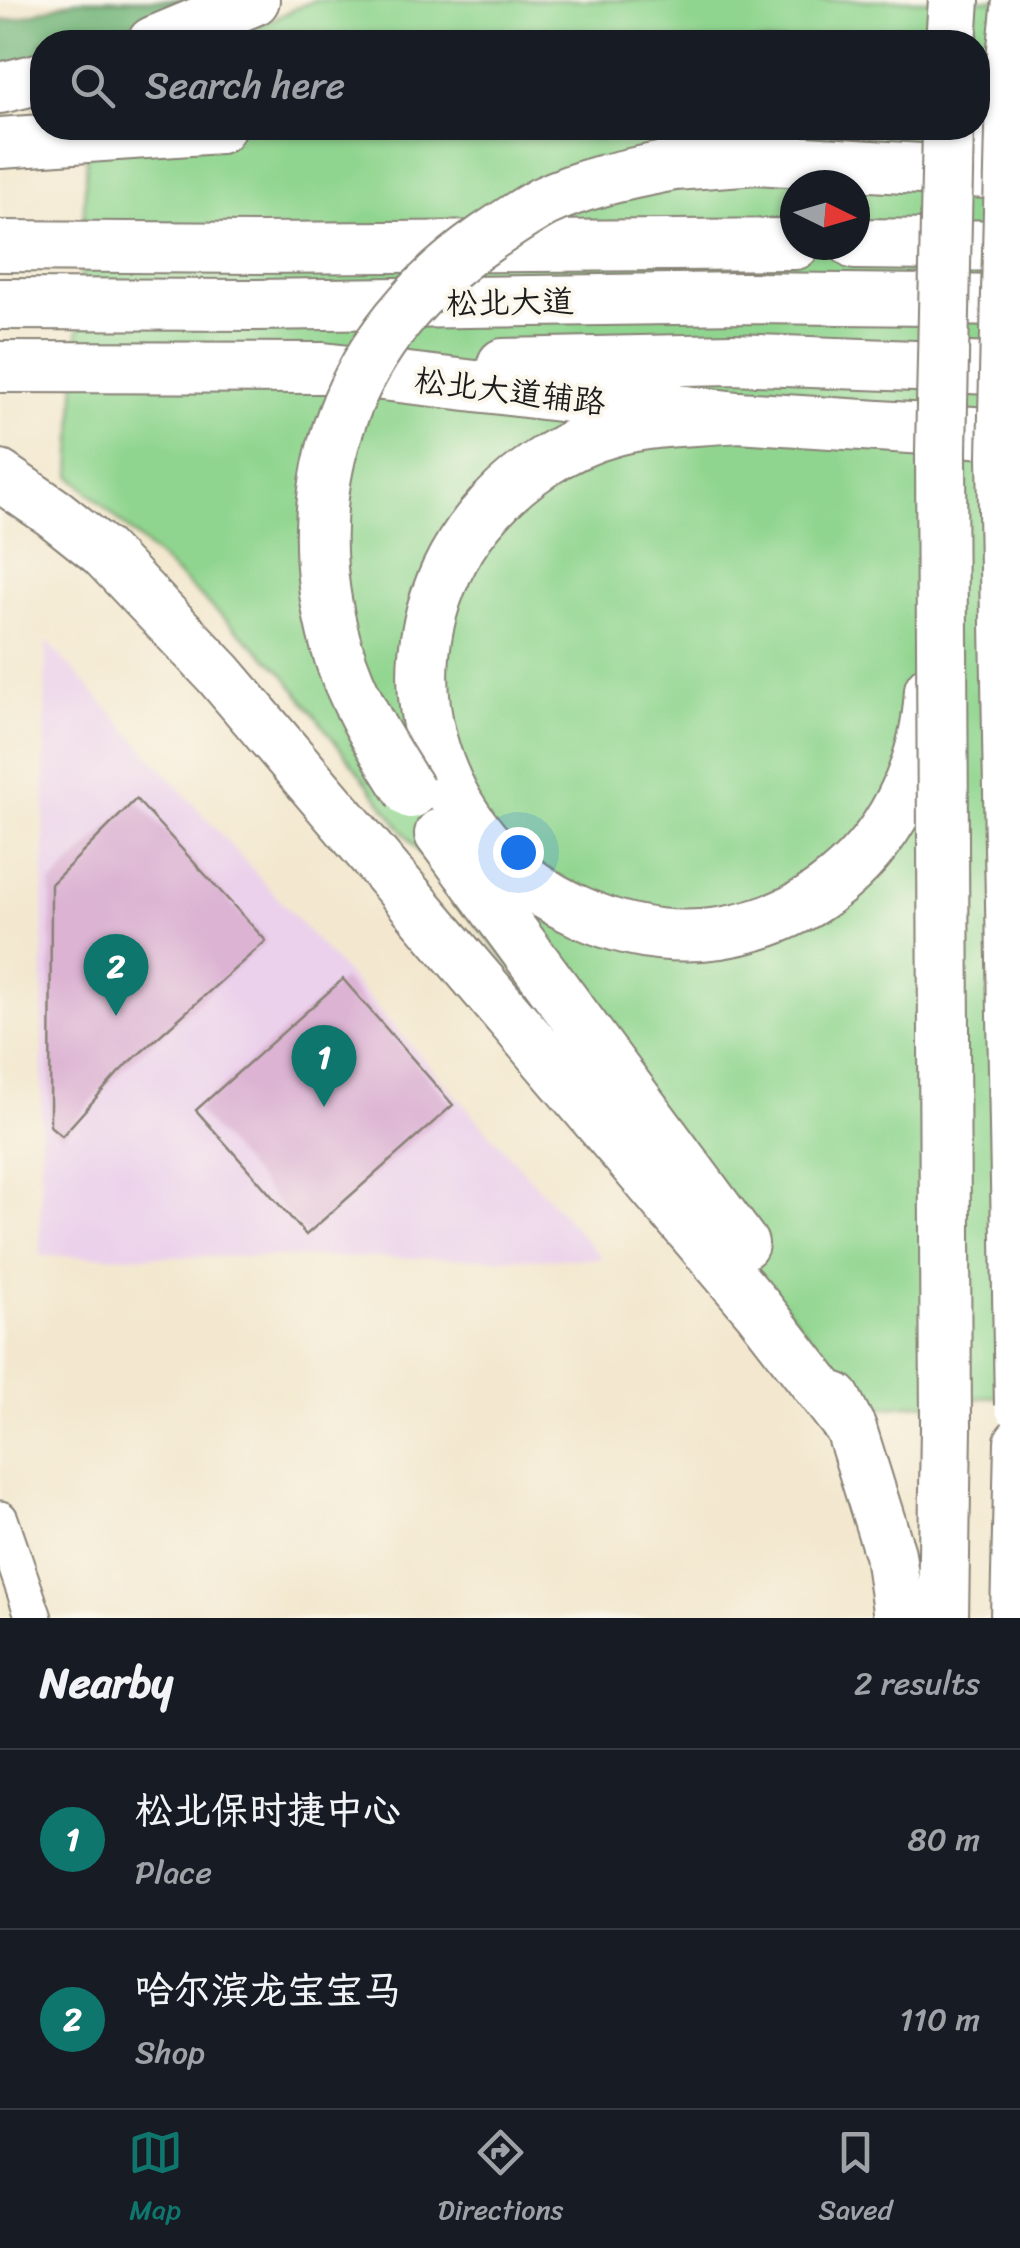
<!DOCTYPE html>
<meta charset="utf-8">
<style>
:root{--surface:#171b24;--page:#20242c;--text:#f1f3f6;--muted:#9ea1a6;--line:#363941;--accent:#0f766e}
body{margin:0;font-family:Sriracha,"LXGW WenKai TC",sans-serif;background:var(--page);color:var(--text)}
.compass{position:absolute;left:780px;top:170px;width:90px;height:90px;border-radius:50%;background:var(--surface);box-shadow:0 2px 8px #0004;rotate:95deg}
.you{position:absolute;left:518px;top:852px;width:35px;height:35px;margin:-25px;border:8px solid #fff;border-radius:50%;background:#1a73e8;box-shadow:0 0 0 15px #1a73e833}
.badge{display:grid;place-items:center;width:65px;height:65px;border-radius:50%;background:var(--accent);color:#fff;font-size:32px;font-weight:700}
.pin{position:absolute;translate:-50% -82px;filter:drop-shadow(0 2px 5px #0008)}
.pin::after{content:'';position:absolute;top:52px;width:35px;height:30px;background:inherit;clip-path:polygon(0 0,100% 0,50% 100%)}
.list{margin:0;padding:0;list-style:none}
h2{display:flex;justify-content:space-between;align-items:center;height:130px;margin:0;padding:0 40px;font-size:42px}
h2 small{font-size:32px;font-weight:400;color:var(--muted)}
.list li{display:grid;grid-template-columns:65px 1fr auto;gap:30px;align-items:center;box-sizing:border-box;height:180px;padding:0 40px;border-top:2px solid var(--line)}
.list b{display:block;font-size:38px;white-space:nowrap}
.list p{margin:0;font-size:32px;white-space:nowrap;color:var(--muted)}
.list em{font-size:32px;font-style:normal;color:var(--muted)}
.icon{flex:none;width:55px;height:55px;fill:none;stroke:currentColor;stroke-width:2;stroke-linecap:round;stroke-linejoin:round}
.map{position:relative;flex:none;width:1020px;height:1618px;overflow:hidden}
.search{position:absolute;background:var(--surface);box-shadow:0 2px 8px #0004;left:30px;right:30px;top:30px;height:110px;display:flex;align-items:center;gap:25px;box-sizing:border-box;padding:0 35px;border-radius:40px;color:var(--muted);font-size:38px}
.sheet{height:490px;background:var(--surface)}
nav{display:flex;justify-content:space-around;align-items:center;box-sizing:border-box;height:140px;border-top:2px solid var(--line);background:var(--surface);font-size:28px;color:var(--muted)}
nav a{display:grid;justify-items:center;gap:5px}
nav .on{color:var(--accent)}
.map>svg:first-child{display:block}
.built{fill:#ebd1eb}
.green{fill:#90d58f;stroke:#567856;stroke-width:2.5;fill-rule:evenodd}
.forest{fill:#74b67a;stroke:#48694b;stroke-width:2.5}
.building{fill:#dcb3d3}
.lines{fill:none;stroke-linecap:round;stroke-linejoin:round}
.minor-casing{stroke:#888276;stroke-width:39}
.highway-casing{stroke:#888276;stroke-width:54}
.minor{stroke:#fff;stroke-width:35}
.highway{stroke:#fff;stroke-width:50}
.highway-bridge-casing{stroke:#888276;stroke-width:54;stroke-linecap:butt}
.highway-bridge{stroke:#fff;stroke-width:50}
.labels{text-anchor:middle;stroke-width:8;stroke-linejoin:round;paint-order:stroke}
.street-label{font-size:32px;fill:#1c1c1c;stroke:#fbf7ec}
</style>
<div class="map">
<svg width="1020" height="1618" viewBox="0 0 1020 1618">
<rect width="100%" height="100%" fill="#fbf7ec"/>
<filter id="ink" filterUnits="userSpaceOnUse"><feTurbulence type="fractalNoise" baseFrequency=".01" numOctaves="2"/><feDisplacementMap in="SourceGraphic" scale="20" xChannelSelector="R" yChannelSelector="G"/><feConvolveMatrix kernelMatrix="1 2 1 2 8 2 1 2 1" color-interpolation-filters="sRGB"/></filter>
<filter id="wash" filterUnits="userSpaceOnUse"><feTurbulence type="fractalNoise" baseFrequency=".0048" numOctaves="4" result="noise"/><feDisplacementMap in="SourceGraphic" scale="40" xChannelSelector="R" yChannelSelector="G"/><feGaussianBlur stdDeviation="2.25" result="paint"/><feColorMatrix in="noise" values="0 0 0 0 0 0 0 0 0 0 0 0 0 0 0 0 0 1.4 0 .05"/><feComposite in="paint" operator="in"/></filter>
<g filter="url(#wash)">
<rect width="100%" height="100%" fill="#f3e8cf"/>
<path class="built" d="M46,640L603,1259L40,1256Z"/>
<path class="green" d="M314,0H1020V1394L868,1409L444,885L282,672L71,476L88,128H978V42H225ZM795,185H855V245H795Z"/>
<path class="forest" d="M76,0H184L96,42H42V58L0,70V21L19,18Z"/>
<g id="blocks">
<g class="building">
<path d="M136,799L266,941L120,1071L62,1136L50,1126L51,884Z"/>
<path d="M343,979L453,1105L306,1235L196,1110Z"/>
</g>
</g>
</g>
<g filter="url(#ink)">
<use href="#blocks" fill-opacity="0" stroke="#888276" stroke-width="2.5"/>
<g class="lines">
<g class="minor-casing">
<path id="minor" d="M0,1519L34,1618"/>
</g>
<g class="highway-casing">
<g id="highway">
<path d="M153,42L254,0"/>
<path d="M951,42L954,0"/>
<path d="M0,88L42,78"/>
<path d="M978,127L1020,130"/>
<path d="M0,143L219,128"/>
<path d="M674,165L756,159L1020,175"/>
<path d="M855,244L1020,246"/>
<path d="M0,246L255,248L795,244"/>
<path d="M0,304L255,305L743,298L1020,301"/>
<path d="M503,364L732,359L1020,370"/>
<path d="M0,367L323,368L737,417L1020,435"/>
<path d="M737,417C697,421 655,420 616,430C562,444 514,477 479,520C372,652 426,845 580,912C624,932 672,940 720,933C758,927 794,914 825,891C889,844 926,770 930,690"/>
<path d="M0,476L54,513L103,552L219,674L758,1309L851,1429"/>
<path d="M440,834L743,1244"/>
<path d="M835,1398L851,1429L890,1554L899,1618"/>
<path d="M943,1618L946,1427"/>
<path d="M1016,1618L1020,1442"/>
</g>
</g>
<use href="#minor" class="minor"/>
<use href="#highway" class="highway"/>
<g class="highway-bridge-casing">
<g id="highway-bridge">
<path d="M1018,0L1013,48L1003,456L1020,1405"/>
<path d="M411,793C381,746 351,699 336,645C291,483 348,334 485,239C504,226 523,213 543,202C584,182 630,174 674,165"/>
<path d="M946,1427L941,451L948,128"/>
</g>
</g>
<use href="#highway-bridge" class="highway-bridge"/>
</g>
</g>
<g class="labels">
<g class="street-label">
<text transform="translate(510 302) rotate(-1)" y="11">松北大道</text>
<text transform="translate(510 391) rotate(7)" y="11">松北大道辅路</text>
</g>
</g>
</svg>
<svg class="compass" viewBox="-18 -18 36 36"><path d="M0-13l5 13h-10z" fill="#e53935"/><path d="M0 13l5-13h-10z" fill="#9ea1a6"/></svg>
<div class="you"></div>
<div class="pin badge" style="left:324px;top:1107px">1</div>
<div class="pin badge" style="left:116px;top:1016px">2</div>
<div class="search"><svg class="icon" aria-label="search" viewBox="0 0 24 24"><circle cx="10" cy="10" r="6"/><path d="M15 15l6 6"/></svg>Search here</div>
</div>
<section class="sheet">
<h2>Nearby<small>2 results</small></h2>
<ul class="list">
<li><span class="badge">1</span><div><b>松北保时捷中心</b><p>Place</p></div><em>80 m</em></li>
<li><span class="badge">2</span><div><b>哈尔滨龙宝宝马</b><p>Shop</p></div><em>110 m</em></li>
</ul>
</section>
<nav>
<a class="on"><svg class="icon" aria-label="map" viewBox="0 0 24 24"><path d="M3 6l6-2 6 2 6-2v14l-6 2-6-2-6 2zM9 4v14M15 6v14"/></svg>Map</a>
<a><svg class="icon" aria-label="directions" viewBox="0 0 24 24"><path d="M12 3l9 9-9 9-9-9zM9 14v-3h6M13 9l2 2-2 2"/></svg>Directions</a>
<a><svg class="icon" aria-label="saved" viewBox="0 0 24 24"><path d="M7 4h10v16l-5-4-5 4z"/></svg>Saved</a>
</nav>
